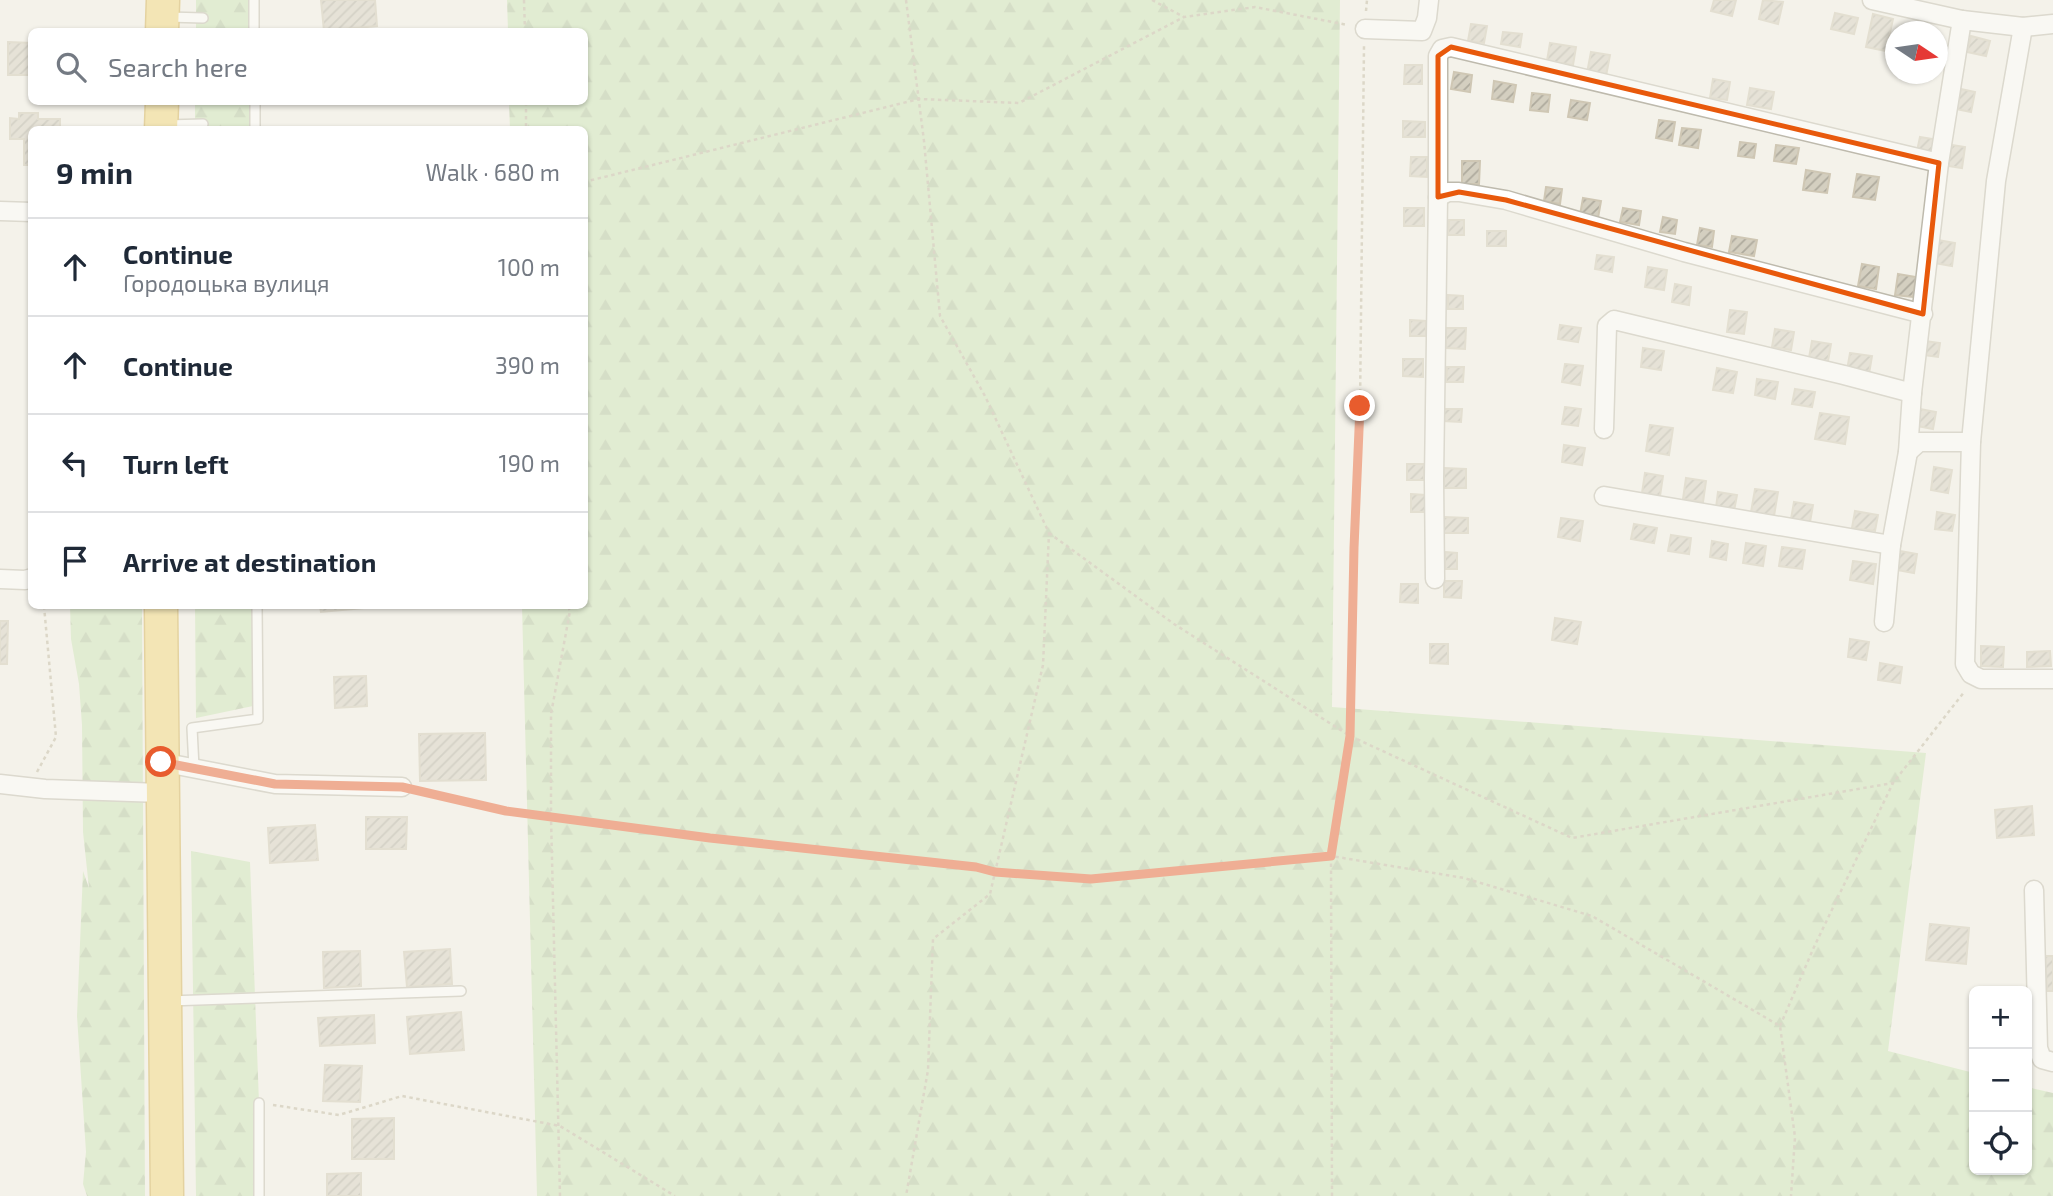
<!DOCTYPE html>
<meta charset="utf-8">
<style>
:root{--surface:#fff;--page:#f6f6f7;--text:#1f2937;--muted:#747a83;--line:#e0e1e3}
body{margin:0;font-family:"Exo 2",sans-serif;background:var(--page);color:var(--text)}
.controls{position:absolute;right:21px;bottom:21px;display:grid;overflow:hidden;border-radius:10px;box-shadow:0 2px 5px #0004}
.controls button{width:63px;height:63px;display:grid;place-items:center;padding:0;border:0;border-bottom:2px solid var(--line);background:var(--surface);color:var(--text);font:35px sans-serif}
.compass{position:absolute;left:1885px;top:21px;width:63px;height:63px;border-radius:50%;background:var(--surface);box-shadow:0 2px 5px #0004;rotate:103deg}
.stop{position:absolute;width:21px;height:21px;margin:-16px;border:5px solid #e85c2d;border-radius:50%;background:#fff}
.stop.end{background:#e85c2d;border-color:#fff;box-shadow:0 2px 7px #0008}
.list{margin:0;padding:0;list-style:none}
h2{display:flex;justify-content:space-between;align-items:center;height:91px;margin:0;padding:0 28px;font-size:30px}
h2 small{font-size:23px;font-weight:400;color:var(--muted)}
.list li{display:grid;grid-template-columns:46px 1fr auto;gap:21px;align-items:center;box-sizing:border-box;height:98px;padding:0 28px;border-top:2px solid var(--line)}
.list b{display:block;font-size:26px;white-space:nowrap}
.list p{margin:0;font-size:23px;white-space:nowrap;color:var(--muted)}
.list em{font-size:23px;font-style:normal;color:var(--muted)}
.icon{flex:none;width:38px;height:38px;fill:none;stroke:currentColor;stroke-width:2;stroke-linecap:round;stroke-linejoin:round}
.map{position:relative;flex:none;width:2053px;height:1196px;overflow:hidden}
.search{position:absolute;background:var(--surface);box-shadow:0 2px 5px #0004;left:28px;top:28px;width:560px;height:77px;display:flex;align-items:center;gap:18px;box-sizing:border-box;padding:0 24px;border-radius:10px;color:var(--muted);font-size:26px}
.panel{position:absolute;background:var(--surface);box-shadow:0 2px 5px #0004;left:28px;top:126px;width:560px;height:483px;border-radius:10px}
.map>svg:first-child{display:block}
.forest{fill:url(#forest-firs)}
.building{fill:url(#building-hatch);stroke:#cfc7b4;stroke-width:2}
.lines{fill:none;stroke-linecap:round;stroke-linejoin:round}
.lane-casing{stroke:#bebaad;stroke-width:12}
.street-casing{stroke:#bebaad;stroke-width:21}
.highway-casing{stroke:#d1ac47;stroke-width:35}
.path{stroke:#bfb7a0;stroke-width:2.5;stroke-dasharray:3.5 3.5;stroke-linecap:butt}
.lane{stroke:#fff;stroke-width:9}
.street{stroke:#fff;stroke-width:18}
.highway{stroke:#f2d677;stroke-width:32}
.route{stroke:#e85c2d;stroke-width:9}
.marked{fill:none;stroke:#e8590c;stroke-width:5;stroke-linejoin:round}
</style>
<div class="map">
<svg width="2053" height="1196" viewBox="0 0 2053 1196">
<defs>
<pattern id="forest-firs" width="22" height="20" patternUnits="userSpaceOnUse" patternTransform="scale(1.75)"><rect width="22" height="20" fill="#cbe4b6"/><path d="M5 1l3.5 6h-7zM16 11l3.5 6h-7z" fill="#b0c59d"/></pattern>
<pattern id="building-hatch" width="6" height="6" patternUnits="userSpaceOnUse" patternTransform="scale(1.75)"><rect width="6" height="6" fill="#d4cfc0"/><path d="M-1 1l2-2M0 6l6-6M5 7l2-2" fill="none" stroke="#aeaa9d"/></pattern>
</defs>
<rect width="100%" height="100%" fill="#f4f2ea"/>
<g class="forest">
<path d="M196,0H254V31L196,32Z"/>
<path d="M507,0H1340L1332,707L1926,753L1888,1051L1974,1073V1170H2027V1087L2053,1093V1196H537L522,606H584V130L510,129L509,102H584V32L508,31Z"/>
<rect x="195" y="102" width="60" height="27"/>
<path d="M70,606H142L145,1196H87L83,1184L86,1152L77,1016L83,871L89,888L83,832L82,725L79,684L71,639Z"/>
<path d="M195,606H253V706L196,718Z"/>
<path d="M191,851L250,862L259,1103V1196H196Z"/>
</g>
<g class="building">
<path d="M321,0H375L377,26L324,31Z"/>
<path d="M1714,0H1736L1732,16L1711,11Z"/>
<path d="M1763,0L1783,2L1778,24L1759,19Z"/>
<path d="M1835,13L1858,18L1854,34L1831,29Z"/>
<path d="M1873,14L1893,19L1886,51L1866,47Z"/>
<path d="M1471,24L1487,26L1484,43L1468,41Z"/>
<path d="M1503,32L1522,34L1520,47L1501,44Z"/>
<path d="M1971,36L1990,41L1986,56L1967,52Z"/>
<path d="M8,42L32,43V75H8Z"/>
<path d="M1550,43L1576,47L1573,65L1547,61Z"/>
<path d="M1591,52L1610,55L1606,76L1587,73Z"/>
<path d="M1405,65H1422V84H1404Z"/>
<path d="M1454,72L1472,75L1470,92L1451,89Z"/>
<path d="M1713,79L1730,82L1727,100L1710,98Z"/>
<path d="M1494,81L1516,85L1513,102L1492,99Z"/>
<path d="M1750,88L1774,92L1771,109L1747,105Z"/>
<path d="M1961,89L1975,92L1971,112L1956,109Z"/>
<path d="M1532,93L1550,95L1548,112L1530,110Z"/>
<path d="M1571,100L1590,103L1587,120L1568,117Z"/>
<path d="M19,113H38V119H60V130H32V165H24V139H10V118L19,119Z"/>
<path d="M1659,120L1675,122L1672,141L1656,138Z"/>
<path d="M1403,121L1425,122V137H1403Z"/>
<path d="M1682,128L1701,130L1698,148L1679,145Z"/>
<path d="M1920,137L1939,140L1936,154L1917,151Z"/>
<path d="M1740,142L1756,144L1754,158L1738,156Z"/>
<path d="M1776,145L1799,148L1796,164L1774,161Z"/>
<path d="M1952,145L1965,147L1962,168L1948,166Z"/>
<path d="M1411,157H1427V177L1410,176Z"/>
<path d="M1462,161H1480L1479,184H1462Z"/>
<path d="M1806,170L1830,174L1827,193L1803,190Z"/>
<path d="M1857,174L1879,177L1875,200L1853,197Z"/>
<path d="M1546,187L1562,189L1560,204L1544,201Z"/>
<path d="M1583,198L1601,201L1598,218L1580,215Z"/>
<rect x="1404" y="208" width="20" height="18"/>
<path d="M1623,208L1641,211L1639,225L1620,222Z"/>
<path d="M1663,217L1677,220L1675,234L1660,232Z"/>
<path d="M1449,220H1464V235H1448Z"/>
<path d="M1700,228L1714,231L1712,247L1697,245Z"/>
<rect x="1487" y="231" width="19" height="15"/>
<path d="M1732,236L1757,240L1754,256L1729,252Z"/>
<path d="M1938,240L1955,243L1952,266L1934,263Z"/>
<path d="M1597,255L1614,257L1612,272L1595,269Z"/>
<path d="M1862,264L1879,267L1876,289L1858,286Z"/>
<path d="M1648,267L1667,270L1664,290L1645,287Z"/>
<path d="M1898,274L1916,277L1913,297L1895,295Z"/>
<path d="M1675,284L1691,287L1689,305L1672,302Z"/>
<path d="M1448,295L1463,296V309H1448Z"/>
<path d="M1730,310L1747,312L1744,334L1727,332Z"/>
<path d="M1410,320L1426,321V336H1410Z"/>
<path d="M1560,325L1581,328L1578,342L1558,339Z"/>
<path d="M1446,328H1466L1465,349L1446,348Z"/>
<path d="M1775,329L1794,332L1791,350L1772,347Z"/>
<path d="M1812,341L1831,344L1828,361L1809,358Z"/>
<path d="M1925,341L1940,343L1938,357L1923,355Z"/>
<path d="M1643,348L1664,351L1661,370L1641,367Z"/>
<path d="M1850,353L1872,356L1869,374L1847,370Z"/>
<path d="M1403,359H1423V377L1403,376Z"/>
<path d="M1565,364L1583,366L1580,385L1562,382Z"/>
<path d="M1447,367H1464L1463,382H1446Z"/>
<path d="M1717,368L1737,372L1733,393L1713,390Z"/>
<path d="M1757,379L1778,382L1775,399L1755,395Z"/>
<path d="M1795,389L1815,392L1812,407L1792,404Z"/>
<path d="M1565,407L1581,409L1578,426L1562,424Z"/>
<path d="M1443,409H1462L1461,422L1443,421Z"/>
<path d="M1920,409L1936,412L1933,429L1917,426Z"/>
<path d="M1820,413L1849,417L1845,444L1815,439Z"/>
<path d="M1650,425L1673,428L1669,455L1646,451Z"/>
<path d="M1564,445L1585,448L1582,465L1562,462Z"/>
<rect x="1407" y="464" width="17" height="16"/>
<path d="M1934,467L1952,470L1948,493L1931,490Z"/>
<path d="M1444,468L1466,469V488H1444Z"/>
<path d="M1645,473L1663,476L1660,496L1642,493Z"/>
<path d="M1686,478L1706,481L1703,502L1683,499Z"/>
<path d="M1755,489L1778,492L1774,516L1751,512Z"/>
<path d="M1718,492L1737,495L1734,511L1716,508Z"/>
<path d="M1411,494L1425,495V512H1411Z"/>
<path d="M1794,502L1813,505L1810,522L1791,519Z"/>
<path d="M1855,511L1878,515L1875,531L1852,528Z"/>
<path d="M1937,512L1955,515L1952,531L1935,529Z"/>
<path d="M1444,517L1468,518V533H1444Z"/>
<path d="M1561,518L1583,521L1580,541L1558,537Z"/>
<path d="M1634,524L1657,528L1654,543L1631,539Z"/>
<path d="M1671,535L1691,538L1689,554L1668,551Z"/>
<path d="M1712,541L1728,544L1726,560L1710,557Z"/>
<path d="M1746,543L1766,546L1763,566L1743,563Z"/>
<path d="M1782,547L1805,550L1802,569L1779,566Z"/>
<path d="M1900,551L1917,554L1914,573L1897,570Z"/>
<path d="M1445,552L1457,553V569H1445Z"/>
<path d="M1853,561L1876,564L1873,584L1850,580Z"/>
<path d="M1444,581H1462L1461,598L1444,597Z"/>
<path d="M1401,584H1418V603L1400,602Z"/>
<path d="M320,606H363V608L321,612Z"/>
<path d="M1555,618L1581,622L1577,644L1552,640Z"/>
<path d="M0,621H8L7,664H0Z"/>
<path d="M1850,639L1869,642L1866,660L1848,657Z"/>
<path d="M1430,644H1448V664L1430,663Z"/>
<path d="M1981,646L2004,647L2003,667L1981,666Z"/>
<path d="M2050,651L2051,666L2027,667V652Z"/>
<path d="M1880,663L1902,667L1900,683L1878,680Z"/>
<path d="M366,676L367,706L335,708L334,677Z"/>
<path d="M485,733L486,780L420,781L419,734Z"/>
<path d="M2032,806L2034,835L1997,838L1995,810Z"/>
<path d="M366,817H407L406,849H366Z"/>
<path d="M315,825L318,860L270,863L268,828Z"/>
<path d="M1930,924L1969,928L1966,964L1926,960Z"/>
<path d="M450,949L452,984L407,987L404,952Z"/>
<path d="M360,951L361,986L324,988L323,952Z"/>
<path d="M2045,956H2053V991H2047Z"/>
<path d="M461,1012L464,1050L410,1054L407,1017Z"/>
<path d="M374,1015L375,1043L320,1046L318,1018Z"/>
<path d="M325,1065L362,1066L360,1102L323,1101Z"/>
<path d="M394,1118V1159H352V1119Z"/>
<path d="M361,1173V1196H327V1174Z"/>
</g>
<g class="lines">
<g class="lane-casing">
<g id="lane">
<path d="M254,0V32"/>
<path d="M168,17L203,18"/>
<path d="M255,102V130"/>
<path d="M167,125L203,124"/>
<path d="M194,768L192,728L258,719L257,606"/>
<path d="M169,1001L461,991"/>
<path d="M259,1103V1196"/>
</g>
</g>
<g class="street-casing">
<g id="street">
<path d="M1872,0L1962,20L2023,27L2053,24"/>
<path d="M2023,27L1996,181L1971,442L1965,664L1971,674L1981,679H2053"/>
<path d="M1365,29L1422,31L1427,18L1429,0"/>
<path d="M0,211L32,212"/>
<path d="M1923,314L1684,252L1506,200L1459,192H1448L1438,197V56L1442,49L1451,47L1939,163"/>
<path d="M1604,429L1607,326L1614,320L1844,375L1912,393"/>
<path d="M1908,452L1919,442H1971"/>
<path d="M1604,496L1891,545L1908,452L1912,393L1939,163L1962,20"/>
<path d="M0,579L25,580L32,578"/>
<path d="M1435,579L1434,479L1438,197"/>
<path d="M1884,622L1891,545"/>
<path d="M161,762L275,784L402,787"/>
<path d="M0,784L45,789L161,793"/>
<path d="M2034,890L2038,1048L2042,1059L2053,1062"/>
</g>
</g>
<g class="highway-casing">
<g id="highway">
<path d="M162,32L163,0"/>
<path d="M161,130L162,102"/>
<path d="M161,606L167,1196"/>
</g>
</g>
<g class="path">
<path d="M524,0L525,32"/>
<path d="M906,0L924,141L940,316L985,396L1049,533L1043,665L990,894L933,939L928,1070L906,1196"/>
<path d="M1152,0L1184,17L1255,7L1348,25"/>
<path d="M1366,11L1367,0"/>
<path d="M526,102V130"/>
<path d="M584,182L919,99L1019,103L1184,17"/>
<path d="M1049,533L1174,624L1350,736L1572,838L1893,783L1965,691"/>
<path d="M37,772L56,737L44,606"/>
<path d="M419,791L506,811L710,838L976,867L995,872L1091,879L1331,856L1464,878L1592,916L1780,1026L1795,1137L1791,1196"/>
<path d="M1780,1026L1814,947L1893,783"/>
<path d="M273,1105L339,1115L402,1096L560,1126L675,1196"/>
<path d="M560,1196L551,817V714L570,611L568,606"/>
<path d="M1332,1196L1331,856L1350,736L1354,548L1360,406L1364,46"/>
</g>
<use href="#lane" class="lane"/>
<use href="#street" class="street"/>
<use href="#highway" class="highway"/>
</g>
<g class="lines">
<path class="route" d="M161,762L275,784L402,787L506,811L710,838L976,867L995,872L1091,879L1331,856L1350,736L1354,548L1360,406"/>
</g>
<path d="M0 0H2053V1196H0ZM1451,47L1939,163L1923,314L1506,200L1459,192L1438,197V56Z" fill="#f4f2ea" fill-opacity=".55" fill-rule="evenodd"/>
<path class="marked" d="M1451,47L1939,163L1923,314L1506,200L1459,192L1438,197V56Z"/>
</svg>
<div class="controls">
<button>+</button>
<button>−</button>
<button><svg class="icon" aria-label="locate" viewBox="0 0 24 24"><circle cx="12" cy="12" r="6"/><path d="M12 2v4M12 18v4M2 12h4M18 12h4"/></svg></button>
</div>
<svg class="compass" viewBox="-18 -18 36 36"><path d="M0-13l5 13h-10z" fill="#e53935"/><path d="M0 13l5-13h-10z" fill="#747a83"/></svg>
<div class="stop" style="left:161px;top:762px"></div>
<div class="stop end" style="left:1360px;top:406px"></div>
<div class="search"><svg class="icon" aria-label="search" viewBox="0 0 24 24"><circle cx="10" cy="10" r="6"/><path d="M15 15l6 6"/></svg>Search here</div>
<section class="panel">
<h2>9 min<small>Walk · 680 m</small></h2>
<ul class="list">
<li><svg class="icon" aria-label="ahead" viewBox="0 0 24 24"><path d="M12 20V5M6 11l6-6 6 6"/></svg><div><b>Continue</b><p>Городоцька вулиця</p></div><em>100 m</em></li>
<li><svg class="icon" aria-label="ahead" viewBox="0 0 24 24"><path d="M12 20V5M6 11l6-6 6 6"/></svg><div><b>Continue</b></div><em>390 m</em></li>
<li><svg class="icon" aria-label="left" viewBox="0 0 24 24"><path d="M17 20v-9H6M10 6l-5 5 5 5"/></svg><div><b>Turn left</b></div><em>190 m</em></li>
<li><svg class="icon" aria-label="arrive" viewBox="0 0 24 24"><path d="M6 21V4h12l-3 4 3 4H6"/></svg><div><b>Arrive at destination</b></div></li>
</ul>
</section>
</div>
